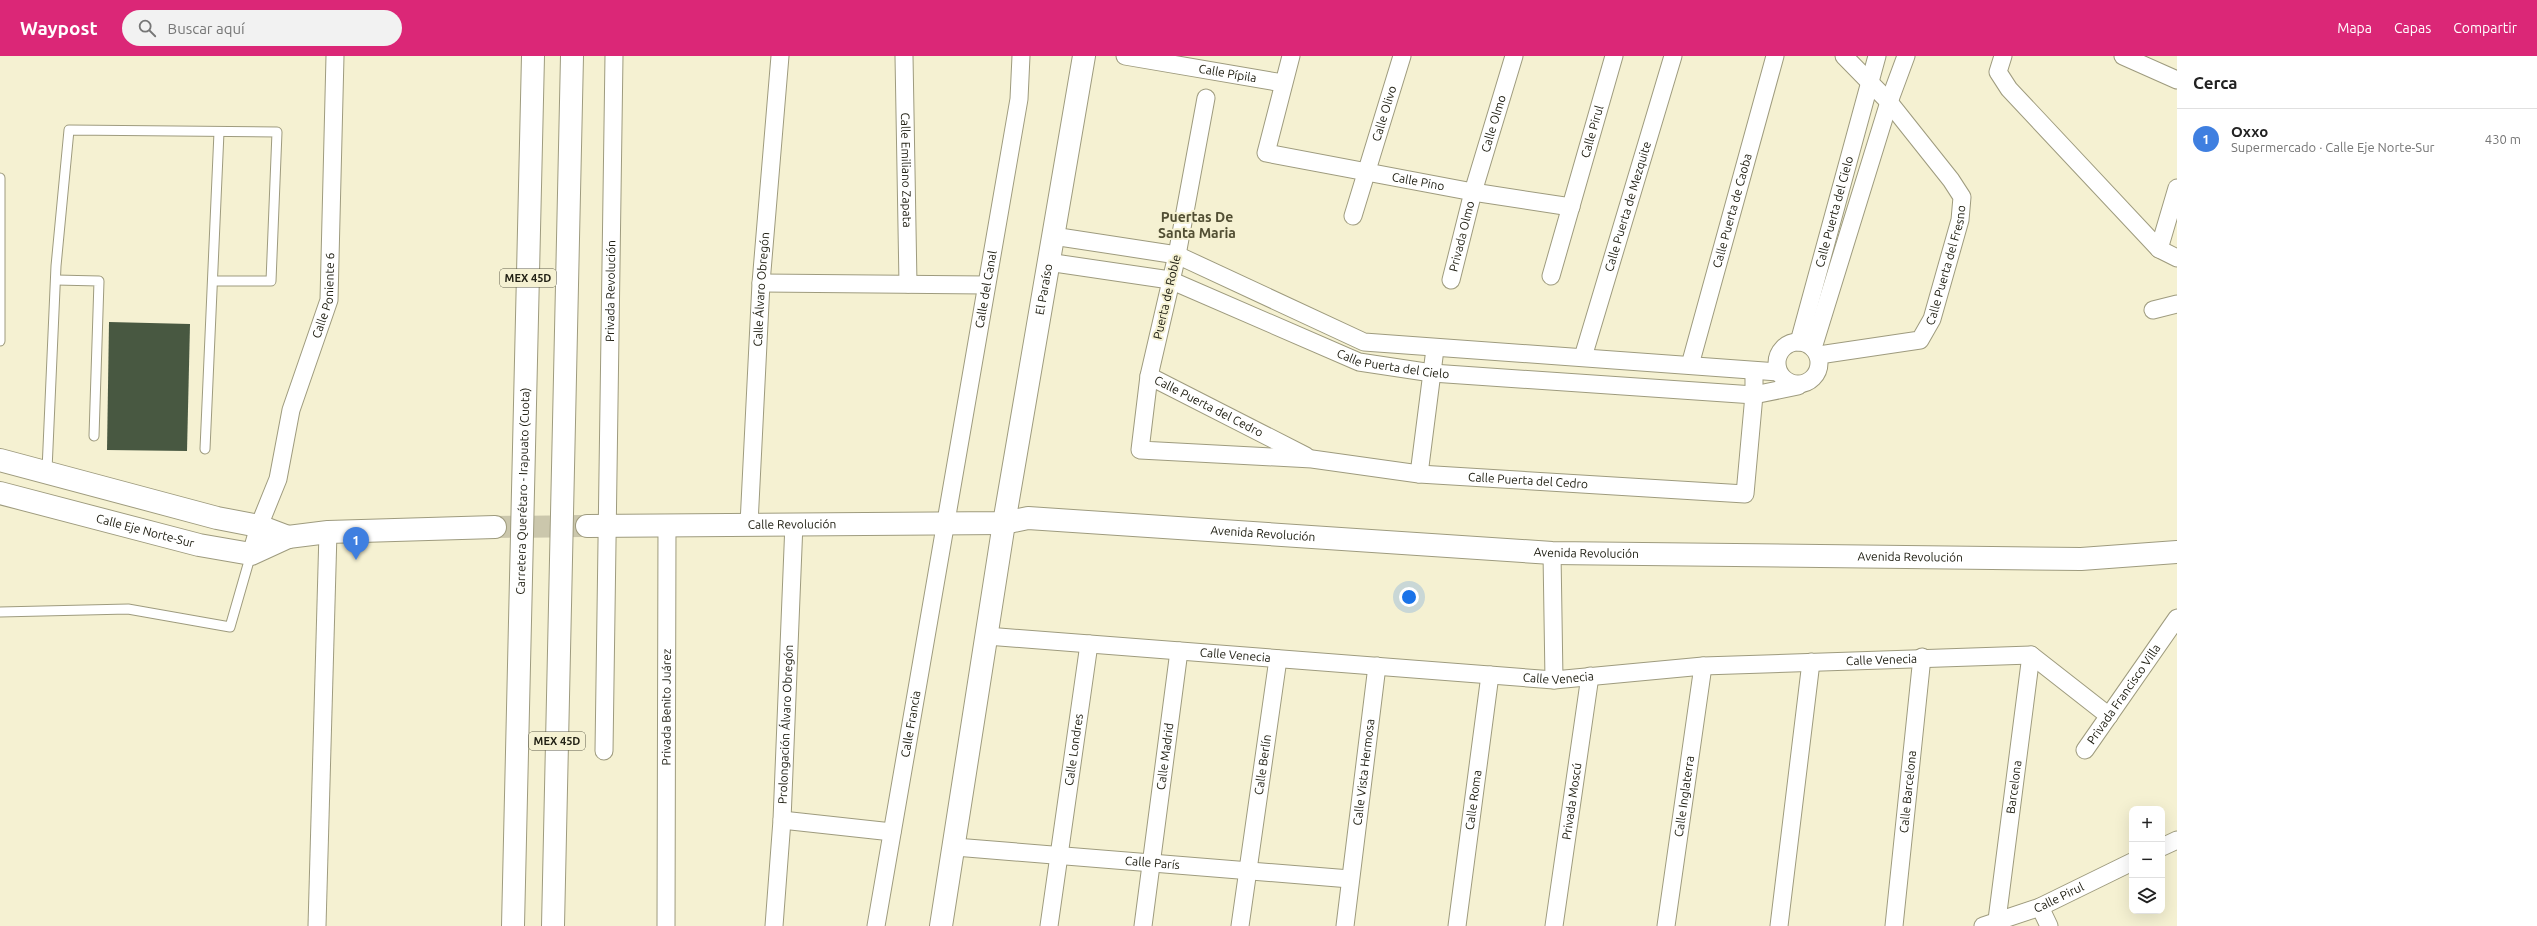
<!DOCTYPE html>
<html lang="es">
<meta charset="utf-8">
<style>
:root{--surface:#fff;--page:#f2f2f2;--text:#222;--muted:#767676;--line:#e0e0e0;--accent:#db2777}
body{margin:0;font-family:Ubuntu,sans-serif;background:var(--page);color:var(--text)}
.controls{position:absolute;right:12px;bottom:12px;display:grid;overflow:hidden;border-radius:8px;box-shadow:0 4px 16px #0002}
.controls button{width:36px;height:36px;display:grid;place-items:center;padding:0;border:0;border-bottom:1px solid var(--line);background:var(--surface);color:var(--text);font:20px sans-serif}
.you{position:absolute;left:1409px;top:541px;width:14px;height:14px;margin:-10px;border:3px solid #fff;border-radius:50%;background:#1a73e8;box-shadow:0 0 0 6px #1a73e833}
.badge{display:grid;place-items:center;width:26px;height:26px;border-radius:50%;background:var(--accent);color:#fff;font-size:13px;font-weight:700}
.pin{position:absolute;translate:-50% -33px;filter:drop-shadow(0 1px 2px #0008)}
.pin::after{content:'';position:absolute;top:21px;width:14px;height:12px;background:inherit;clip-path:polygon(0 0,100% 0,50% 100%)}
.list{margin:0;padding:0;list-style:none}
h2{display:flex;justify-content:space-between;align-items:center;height:52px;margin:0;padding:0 16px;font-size:17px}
h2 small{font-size:13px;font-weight:400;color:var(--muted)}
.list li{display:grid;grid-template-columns:26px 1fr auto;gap:12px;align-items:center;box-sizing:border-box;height:60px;padding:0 16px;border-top:1px solid var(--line)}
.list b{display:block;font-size:15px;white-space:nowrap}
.list p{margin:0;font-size:13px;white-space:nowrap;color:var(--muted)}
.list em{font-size:13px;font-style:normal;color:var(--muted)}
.icon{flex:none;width:22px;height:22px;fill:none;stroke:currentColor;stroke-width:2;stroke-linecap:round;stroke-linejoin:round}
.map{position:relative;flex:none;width:2177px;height:870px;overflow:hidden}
header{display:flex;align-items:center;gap:24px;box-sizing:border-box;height:56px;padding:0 20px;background:var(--accent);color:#fff}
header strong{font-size:19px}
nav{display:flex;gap:22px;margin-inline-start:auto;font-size:14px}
.search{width:280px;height:36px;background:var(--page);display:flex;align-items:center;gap:10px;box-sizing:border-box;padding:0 14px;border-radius:22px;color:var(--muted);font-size:15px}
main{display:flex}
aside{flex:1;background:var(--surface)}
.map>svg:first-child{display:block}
.building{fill:#485841}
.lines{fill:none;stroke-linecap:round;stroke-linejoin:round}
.secondary-tunnel{stroke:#cbc7ac;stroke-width:22;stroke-dasharray:22 11;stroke-linecap:butt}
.service-casing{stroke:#9e9b7e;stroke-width:11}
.minor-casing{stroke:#9e9b7e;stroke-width:19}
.tertiary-casing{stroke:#9e9b7e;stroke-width:24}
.secondary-casing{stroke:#9e9b7e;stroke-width:24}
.primary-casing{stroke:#9e9b7e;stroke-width:24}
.motorway-casing{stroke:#9e9b7e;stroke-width:24}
.service{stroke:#fff;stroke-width:9}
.minor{stroke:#fff;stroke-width:17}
.tertiary{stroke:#fff;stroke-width:22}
.secondary{stroke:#fff;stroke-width:22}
.primary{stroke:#fff;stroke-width:22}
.motorway{stroke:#fff;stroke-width:22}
.labels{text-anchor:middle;stroke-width:4;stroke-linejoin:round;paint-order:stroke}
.shield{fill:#f5f1d2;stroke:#615f4d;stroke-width:1}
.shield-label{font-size:11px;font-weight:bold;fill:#212014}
.street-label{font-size:12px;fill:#212014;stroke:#f5f1d2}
.quarter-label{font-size:14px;font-weight:bold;fill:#514e33;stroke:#f5f1d2}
</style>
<header>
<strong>Waypost</strong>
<div class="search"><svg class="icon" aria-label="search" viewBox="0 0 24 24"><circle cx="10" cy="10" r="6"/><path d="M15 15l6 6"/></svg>Buscar aquí</div>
<nav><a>Mapa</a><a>Capas</a><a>Compartir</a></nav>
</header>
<main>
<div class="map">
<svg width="2177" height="870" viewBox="0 0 2177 870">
<rect width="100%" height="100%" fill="#f5f1d2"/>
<path class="building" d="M109,266L190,268L187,395L107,394Z"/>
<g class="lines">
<path class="secondary-tunnel" d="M495,471L587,470"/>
<g class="service-casing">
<g id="service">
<path d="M0,122V285"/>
<path d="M56,224L99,225L94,380"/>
<path d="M205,393L219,76"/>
<path d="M47,414L56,210L69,74L277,76L271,225H213"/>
<path d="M0,556L128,553L230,571L251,498"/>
</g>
</g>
<g class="minor-casing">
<g id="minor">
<path id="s1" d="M904,0L908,228"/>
<path id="s2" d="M1125,0L1283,27"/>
<path id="s3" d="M1291,0L1266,97L1473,136L1571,151"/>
<path d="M2003,0L1998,16L2009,33L2159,193L2177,202"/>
<path d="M2123,0L2177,24"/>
<path id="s4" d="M1206,42L1177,199L1149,320L1140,394L1312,403L1419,418L1745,438L1754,339V315"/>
<path id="s5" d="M1353,160L1402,0"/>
<path d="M1053,180L1177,199L1364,286L1778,316"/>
<path d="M2159,193L2177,132"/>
<path id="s6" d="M1048,206L1170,224L1359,306L1432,317L1754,339L1798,330"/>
<path id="s7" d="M1551,220L1614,0"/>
<path id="s8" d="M1451,224L1473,136L1514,0"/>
<path d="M761,227L986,229"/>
<path d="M2153,254L2177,248"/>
<circle cx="1798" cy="307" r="21"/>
<path id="s9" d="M1799,286L1877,0"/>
<path d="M1813,292L1889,46L1906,0"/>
<path id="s10" d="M1819,299L1920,284L1932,263L1960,164L1962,141L1951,124L1889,46L1844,0"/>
<path id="s11" d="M1583,301L1673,0"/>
<path id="s12" d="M1690,309L1775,0"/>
<path id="s13" d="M1149,320L1306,400"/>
<path d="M1419,418L1435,293"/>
<path id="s14" d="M749,468L761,227L780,0"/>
<path d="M1552,497L1554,624"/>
<path id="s15" d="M251,498L259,470L278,423L291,354L329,244L335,0"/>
<path id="s16" d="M987,580L1554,624L1703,610L2031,599L2109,660"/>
<path id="s17" d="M2085,694L2177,562"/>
<path id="s18" d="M604,695L614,0"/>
<path d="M782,764L892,776"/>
<path id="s19" d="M955,791L1350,823"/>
<path d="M2162,791L2177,784"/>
<path d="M2040,851L2049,870"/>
<path id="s20" d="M1997,864L2031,599"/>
<path d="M317,870L328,476"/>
<path id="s21" d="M666,870L667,468"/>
<path id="s22" d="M774,870L782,764L794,467"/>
<path id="s23" d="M876,870L1019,43L1021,0"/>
<path id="s24" d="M1049,870L1089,588"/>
<path id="s25" d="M1143,870L1179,595"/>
<path id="s26" d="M1240,870L1278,603"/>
<path id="s27" d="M1345,870L1377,610"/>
<path id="s28" d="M1457,870L1490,619"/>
<path id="s29" d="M1554,870L1590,620"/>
<path id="s30" d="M1666,870L1703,610"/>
<path d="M1779,870L1811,606"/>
<path id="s31" d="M1894,870L1922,601"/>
<path id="s32" d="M1983,870L2040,851L2132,806"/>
</g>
</g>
<g class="tertiary-casing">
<g id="tertiary">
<path id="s33" d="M941,870L1004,467L1084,0"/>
</g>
</g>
<g class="secondary-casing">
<g id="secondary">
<path id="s34" d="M587,470L1004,467L1028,462L1552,497L2081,503L2177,496"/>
<path d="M288,481L328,476L495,471"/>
</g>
</g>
<g class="primary-casing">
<g id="primary">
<path d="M0,404L217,462L259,470L288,481"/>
<path id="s35" d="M0,437L199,489L251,498L288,481"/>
</g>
</g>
<g class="motorway-casing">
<g id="motorway">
<path id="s36" d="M513,870L533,0"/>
<path d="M553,870L572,0"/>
</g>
</g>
<use href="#service" class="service"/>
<use href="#minor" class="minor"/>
<use href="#tertiary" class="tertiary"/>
<use href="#secondary" class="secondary"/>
<use href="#primary" class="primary"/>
<use href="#motorway" class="motorway"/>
</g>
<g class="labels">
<g class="shield">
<rect x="500" y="213" width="56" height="18" rx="3"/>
<rect x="529" y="676" width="56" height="18" rx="3"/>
</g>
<g class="shield-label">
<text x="528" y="226">MEX 45D</text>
<text x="557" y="689">MEX 45D</text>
</g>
<g class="street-label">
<text dy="4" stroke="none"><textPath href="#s2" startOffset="104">Calle Pípila</textPath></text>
<text dy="4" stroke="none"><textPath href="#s5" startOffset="107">Calle Olivo</textPath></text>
<text dy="4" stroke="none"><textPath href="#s8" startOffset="162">Calle Olmo</textPath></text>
<text dy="4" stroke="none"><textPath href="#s7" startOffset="150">Calle Pirul</textPath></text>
<text dy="4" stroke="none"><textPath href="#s1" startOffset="114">Calle Emiliano Zapata</textPath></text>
<text dy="4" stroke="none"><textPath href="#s3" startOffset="255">Calle Pino</textPath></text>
<text dy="4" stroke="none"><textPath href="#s11" startOffset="157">Calle Puerta de Mezquite</textPath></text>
<text dy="4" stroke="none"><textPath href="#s12" startOffset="160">Calle Puerta de Caoba</textPath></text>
<text dy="4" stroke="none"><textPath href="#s9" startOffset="135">Calle Puerta del Cielo</textPath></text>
<text dy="4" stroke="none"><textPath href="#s8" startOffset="45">Privada Olmo</textPath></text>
<text dy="4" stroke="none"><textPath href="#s10" startOffset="182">Calle Puerta del Fresno</textPath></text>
<text dy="4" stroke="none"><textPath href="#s33" startOffset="645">El Paraíso</textPath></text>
<text dy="4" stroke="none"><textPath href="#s14" startOffset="235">Calle Álvaro Obregón</textPath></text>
<text dy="4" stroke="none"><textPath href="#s23" startOffset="646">Calle del Canal</textPath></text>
<text dy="4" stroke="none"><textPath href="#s18" startOffset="460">Privada Revolución</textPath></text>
<text dy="4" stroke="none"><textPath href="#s15" startOffset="270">Calle Poniente 6</textPath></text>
<text transform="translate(1167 241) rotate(-77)" y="4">Puerta de Roble</text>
<text dy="4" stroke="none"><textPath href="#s6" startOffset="363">Calle Puerta del Cielo</textPath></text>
<text dy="4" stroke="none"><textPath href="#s13" startOffset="67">Calle Puerta del Cedro</textPath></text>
<text dy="4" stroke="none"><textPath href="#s4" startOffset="748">Calle Puerta del Cedro</textPath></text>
<text dy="4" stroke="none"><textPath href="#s36" startOffset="435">Carretera Querétaro - Irapuato (Cuota)</textPath></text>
<text dy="4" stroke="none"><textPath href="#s34" startOffset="205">Calle Revolución</textPath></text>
<text dy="4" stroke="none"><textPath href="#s35" startOffset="150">Calle Eje Norte-Sur</textPath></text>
<text dy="4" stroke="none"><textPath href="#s34" startOffset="677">Avenida Revolución</textPath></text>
<text dy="4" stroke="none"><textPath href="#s34" startOffset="1001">Avenida Revolución</textPath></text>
<text dy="4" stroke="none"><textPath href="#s34" startOffset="1325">Avenida Revolución</textPath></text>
<text dy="4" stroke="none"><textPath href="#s16" startOffset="249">Calle Venecia</textPath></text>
<text dy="4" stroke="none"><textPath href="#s16" startOffset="897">Calle Venecia</textPath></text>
<text dy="4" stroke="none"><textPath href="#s16" startOffset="573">Calle Venecia</textPath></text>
<text dy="4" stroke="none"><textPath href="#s17" startOffset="68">Privada Francisco Villa</textPath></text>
<text dy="4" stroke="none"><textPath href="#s21" startOffset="219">Privada Benito Juárez</textPath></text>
<text dy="4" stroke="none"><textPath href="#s23" startOffset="205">Calle Francia</textPath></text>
<text dy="4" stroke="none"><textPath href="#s22" startOffset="202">Prolongación Álvaro Obregón</textPath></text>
<text dy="4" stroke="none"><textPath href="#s24" startOffset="178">Calle Londres</textPath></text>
<text dy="4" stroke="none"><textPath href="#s25" startOffset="171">Calle Madrid</textPath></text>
<text dy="4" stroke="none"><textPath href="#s26" startOffset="163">Calle Berlín</textPath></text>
<text dy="4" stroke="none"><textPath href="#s27" startOffset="155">Calle Vista Hermosa</textPath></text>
<text dy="4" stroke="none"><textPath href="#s20" startOffset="134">Barcelona</textPath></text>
<text dy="4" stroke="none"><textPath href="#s31" startOffset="135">Calle Barcelona</textPath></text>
<text dy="4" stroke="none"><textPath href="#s30" startOffset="131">Calle Inglaterra</textPath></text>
<text dy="4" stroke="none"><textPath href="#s28" startOffset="127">Calle Roma</textPath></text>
<text dy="4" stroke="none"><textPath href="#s29" startOffset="126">Privada Moscú</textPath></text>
<text dy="4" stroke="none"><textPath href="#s19" startOffset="198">Calle París</textPath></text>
<text dy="4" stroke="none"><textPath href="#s32" startOffset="81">Calle Pirul</textPath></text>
</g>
<g class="quarter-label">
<text x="1197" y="166">Puertas De<tspan x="1197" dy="16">Santa Maria</tspan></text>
</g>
</g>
</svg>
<div class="controls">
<button>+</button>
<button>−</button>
<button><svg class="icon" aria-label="layers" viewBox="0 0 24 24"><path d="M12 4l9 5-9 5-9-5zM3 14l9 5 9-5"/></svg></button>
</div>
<div class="you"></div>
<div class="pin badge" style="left:356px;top:504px;background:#3f7fe0">1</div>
</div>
<aside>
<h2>Cerca<small></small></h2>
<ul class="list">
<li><span class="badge" style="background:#3f7fe0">1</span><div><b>Oxxo</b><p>Supermercado · Calle Eje Norte-Sur</p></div><em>430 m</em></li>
</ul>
</aside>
</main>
